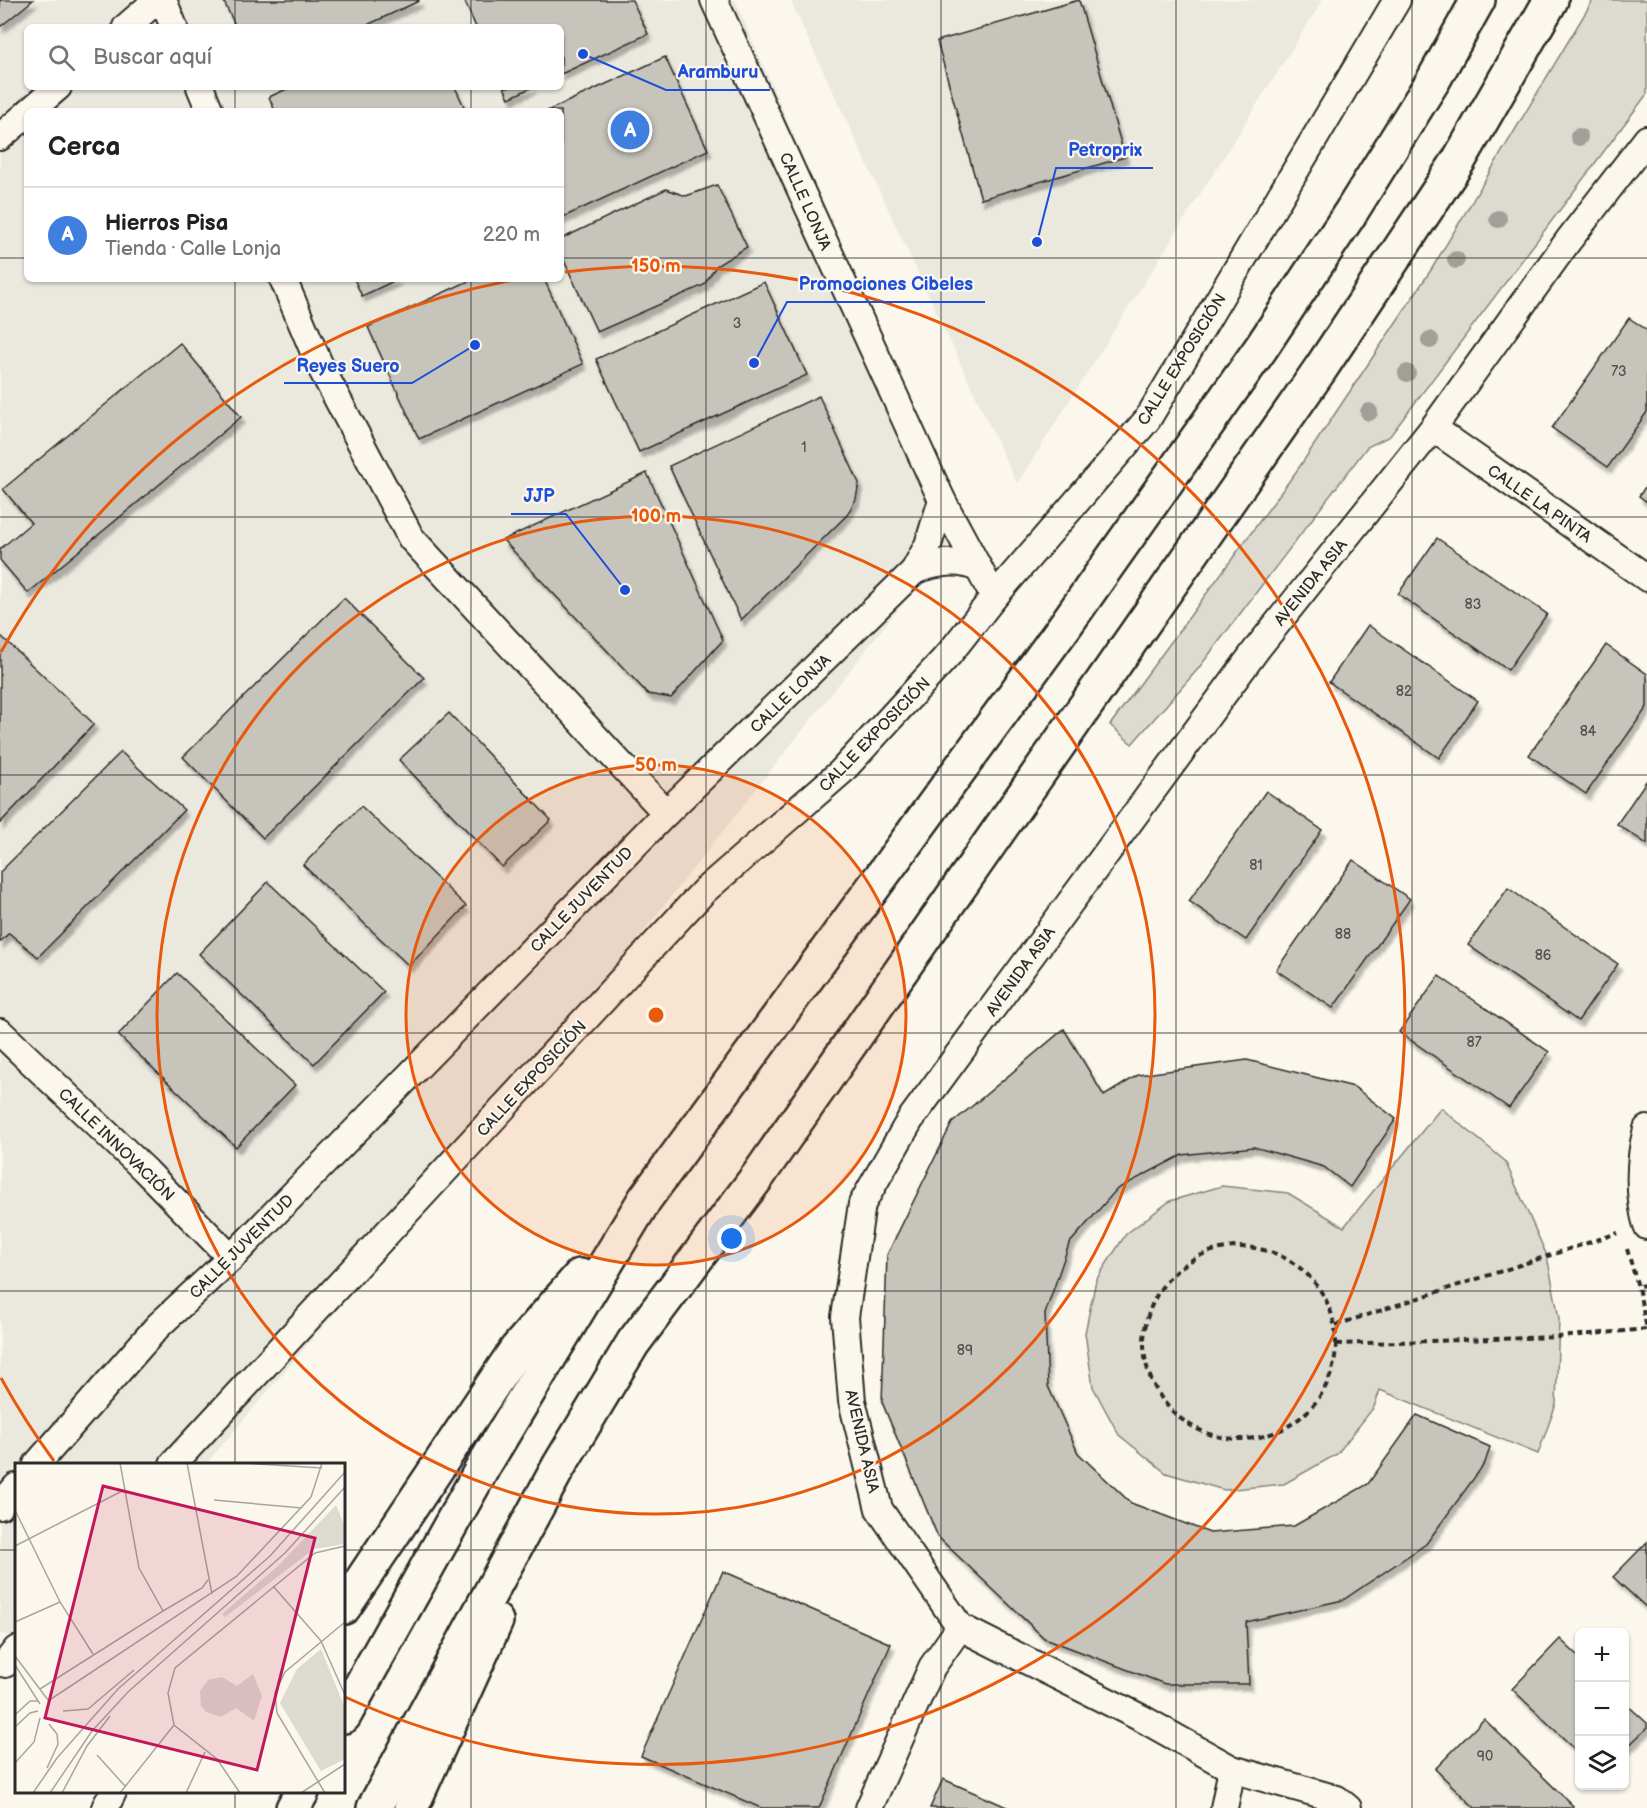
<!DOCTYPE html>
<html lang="es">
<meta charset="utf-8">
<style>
:root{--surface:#fff;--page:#f6f6f6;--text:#202124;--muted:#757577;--line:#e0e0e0;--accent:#7c3aed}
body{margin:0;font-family:"Balsamiq Sans",sans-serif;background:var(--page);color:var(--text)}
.controls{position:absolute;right:18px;bottom:18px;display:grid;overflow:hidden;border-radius:9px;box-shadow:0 2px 4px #0004}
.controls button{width:54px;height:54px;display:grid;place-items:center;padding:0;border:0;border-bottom:2px solid var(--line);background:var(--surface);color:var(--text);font:30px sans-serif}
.you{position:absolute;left:732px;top:1239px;width:21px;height:21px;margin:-15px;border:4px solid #fff;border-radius:50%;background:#1a73e8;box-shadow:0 0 0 9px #1a73e833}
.badge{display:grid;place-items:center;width:39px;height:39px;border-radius:50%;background:var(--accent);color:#fff;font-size:20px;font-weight:700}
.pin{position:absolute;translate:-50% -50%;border:3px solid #fff;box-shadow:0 2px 6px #0006}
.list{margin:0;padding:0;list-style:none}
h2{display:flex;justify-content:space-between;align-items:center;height:78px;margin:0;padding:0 24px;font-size:26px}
h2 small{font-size:20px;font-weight:400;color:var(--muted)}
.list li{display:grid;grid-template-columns:39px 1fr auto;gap:18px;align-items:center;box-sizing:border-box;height:96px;padding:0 24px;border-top:2px solid var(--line)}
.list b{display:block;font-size:22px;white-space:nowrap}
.list p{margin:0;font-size:20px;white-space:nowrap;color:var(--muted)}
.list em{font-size:20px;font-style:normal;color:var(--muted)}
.icon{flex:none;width:33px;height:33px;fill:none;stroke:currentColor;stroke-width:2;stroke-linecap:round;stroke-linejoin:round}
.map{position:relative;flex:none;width:1647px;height:1808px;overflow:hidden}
.search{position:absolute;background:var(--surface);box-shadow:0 2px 4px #0004;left:24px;top:24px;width:540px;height:66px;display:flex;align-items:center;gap:15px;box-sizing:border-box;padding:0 21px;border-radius:9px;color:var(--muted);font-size:22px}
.panel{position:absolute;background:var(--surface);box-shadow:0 2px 4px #0004;left:24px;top:108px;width:540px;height:174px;border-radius:9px}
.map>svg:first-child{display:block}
.built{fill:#ebe8de;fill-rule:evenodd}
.green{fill:#dddad0;stroke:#84827e;stroke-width:1.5}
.building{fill:#c7c4bc;stroke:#2b2b2b;stroke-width:1.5;filter:url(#shadow)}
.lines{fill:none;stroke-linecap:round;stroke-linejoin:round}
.street-casing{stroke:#2b2b2b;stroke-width:30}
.secondary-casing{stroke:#2b2b2b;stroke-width:38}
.path{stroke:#2b2b2b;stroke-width:4;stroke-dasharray:6 4.5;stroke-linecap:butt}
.street{stroke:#fbf7ec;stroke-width:26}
.secondary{stroke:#fbf7ec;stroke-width:33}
.tree{fill:#a19f98}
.grid{fill:none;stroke:#2b2b2b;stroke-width:1.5;stroke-opacity:0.55}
.ring{fill:none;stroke:#e8590c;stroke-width:3}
.labels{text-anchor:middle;stroke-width:4.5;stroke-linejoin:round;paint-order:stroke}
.number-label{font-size:14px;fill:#52514f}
.street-label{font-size:16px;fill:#2b2b2b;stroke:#fbf7ec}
.inset-road{fill:none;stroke:#a8a59f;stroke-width:1.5}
.view{fill:#c2185b;fill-opacity:0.15;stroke:#c2185b;stroke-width:3}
.inset-edge{fill:none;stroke:#2b2b2b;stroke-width:3}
.centre{fill:#e8590c;stroke:#fbf7ec;stroke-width:3}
.ring-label{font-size:18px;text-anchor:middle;font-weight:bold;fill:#e8590c;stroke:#fbf7ec;stroke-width:4.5;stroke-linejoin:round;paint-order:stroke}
.leader{fill:none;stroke:#1d4ed8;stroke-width:2}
.callout-dot{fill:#1d4ed8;stroke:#fbf7ec;stroke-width:2}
.callout-label{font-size:18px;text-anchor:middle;font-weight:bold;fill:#1d4ed8;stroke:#fbf7ec;stroke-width:4.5;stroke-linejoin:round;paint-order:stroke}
</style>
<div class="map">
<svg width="1647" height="1808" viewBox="0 0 1647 1808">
<defs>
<filter id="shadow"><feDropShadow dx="3.5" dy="6" stdDeviation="1.5" flood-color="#0004"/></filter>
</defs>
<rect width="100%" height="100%" fill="#fbf7ec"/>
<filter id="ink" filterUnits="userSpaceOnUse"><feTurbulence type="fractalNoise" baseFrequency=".0167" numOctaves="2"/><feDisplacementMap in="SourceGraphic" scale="12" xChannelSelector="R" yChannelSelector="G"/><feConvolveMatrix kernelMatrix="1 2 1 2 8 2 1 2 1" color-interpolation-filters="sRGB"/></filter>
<g filter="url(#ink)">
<g class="built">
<path d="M0,0H735L963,527L448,1179L206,1464H16V1637L0,1634ZM27,27H561V87H27ZM27,111H561V279H27Z"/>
<path d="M790,0H1323L1017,484Z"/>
</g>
<g class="green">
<path d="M1593,0H1647V94L1390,436L1367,447L1198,669L1132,744L1110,725L1298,469L1431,270Z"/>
<path d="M1441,1108L1505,1161L1547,1256L1559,1318L1556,1404L1538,1454L1380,1390L1374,1407L1337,1454L1284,1484L1224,1490L1166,1473L1119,1435L1093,1387L1085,1333L1096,1280L1126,1234L1170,1201L1222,1186L1288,1193L1344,1227Z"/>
</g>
<g class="building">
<path d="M0,0H33L0,27Z"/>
<path d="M223,0H419V1L363,27H236Z"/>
<path d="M464,0H632L648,34L561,74V27H476Z"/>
<path d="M1079,0L1125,157L981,199L937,41Z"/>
<path d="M665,57L708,150L561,218V111H547Z"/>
<path d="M291,87H455L466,111H275L269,97Z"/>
<path d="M504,87H533L509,98Z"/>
<path d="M717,185L747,247L716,266L704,285L597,332L561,254V239L666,189L686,196Z"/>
<path d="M354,279H398L362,296Z"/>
<path d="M473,279H544L583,364L419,439L368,327Z"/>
<path d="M764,282L807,375L639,452L596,359Z"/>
<path d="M1629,318L1647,330V412L1608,467L1552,428Z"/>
<path d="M180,343L241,417L28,593L0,560V549L31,523L3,489Z"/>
<path d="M819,396L859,483L856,499L847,515L741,620L669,466Z"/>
<path d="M647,473L723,640L671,698L648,694L503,540Z"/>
<path d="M1647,484V502L1639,496Z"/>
<path d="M1437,538L1547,614L1508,670L1398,594Z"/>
<path d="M344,598L424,678L263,838L183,757Z"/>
<path d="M1368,625L1478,701L1439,758L1329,682Z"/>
<path d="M0,635L94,724L0,823Z"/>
<path d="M1606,645L1647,674V707L1586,794L1529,755Z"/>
<path d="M449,713L551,820L502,867L399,760Z"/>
<path d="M121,752L184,810L38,957L9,933L0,942V872Z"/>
<path d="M1647,780V844L1617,824Z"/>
<path d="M1266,791L1322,830L1246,940L1189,901Z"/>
<path d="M361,806L466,906L409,966L303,865Z"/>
<path d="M1353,860L1410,899L1333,1008L1276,970Z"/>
<path d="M268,882L384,992L314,1064L199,954Z"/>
<path d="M1508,888L1618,964L1578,1021L1468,945Z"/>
<path d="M177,973L295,1085L236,1147L118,1035Z"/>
<path d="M1439,976L1549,1052L1509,1108L1399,1032Z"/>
<path d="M1064,1029L1104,1096L1138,1075L1247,1060L1354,1087L1396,1119L1350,1187L1324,1167L1254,1147L1182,1155L1117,1189L1069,1244L1045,1314L1048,1386L1078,1453L1131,1503L1210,1533L1294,1526L1368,1484L1417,1415L1490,1447L1485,1463L1426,1544L1343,1600L1246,1622L1249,1684H1165L1044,1638L938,1537L882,1402L887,1255L952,1123Z"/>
<path d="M1647,1542V1608L1613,1577Z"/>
<path d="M723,1571L891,1644L819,1808H761L641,1756Z"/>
<path d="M1560,1639L1580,1658V1754L1512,1689Z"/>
<path d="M1624,1702L1647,1723V1728L1624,1750Z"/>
<path d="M1484,1719L1573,1806L1570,1808H1475L1435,1769Z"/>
<path d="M943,1779L1009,1808H930Z"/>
</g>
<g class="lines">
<g class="street-casing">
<g id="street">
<path d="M163,0L174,27"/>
<path d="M714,0L942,500L994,597"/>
<path d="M126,27L157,0"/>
<path d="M200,87L210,111"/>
<path d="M30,111L58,87"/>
<path d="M0,137L27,114"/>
<path d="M1433,428L1647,578"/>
<path d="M914,571C934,563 959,558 979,569"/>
<path d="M666,813L914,571L928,545L942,500"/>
<path d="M0,1032L144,1169L231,1258"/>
<path d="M1647,1129C1639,1160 1638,1195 1647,1226"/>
<path d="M37,1464L158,1326L231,1258L666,813L411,538L320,366L283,279"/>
<path d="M173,1464L704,891L841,772L949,654L994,597L1147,420L1397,0"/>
<path d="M0,1506L16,1487"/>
<path d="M5,1664L16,1650"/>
<path d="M105,1808L113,1792"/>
<path d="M869,1808L932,1667L960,1627"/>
<path d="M1224,1808L1232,1769"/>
<path d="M1348,1808L1337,1799L1232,1769L1143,1719L960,1627L879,1509L852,1401L845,1317L862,1204L910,1120L1256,650L1433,428L1568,241L1647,139"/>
</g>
</g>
<g class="secondary-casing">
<g id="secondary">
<path d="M344,1607L516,1350L580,1276"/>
<path d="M344,1716L483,1467L645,1199L1064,627L1261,348L1351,212L1434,79L1478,0"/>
<path d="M293,1808L302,1792"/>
<path d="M374,1808L559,1466L633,1343L758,1176L1321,368L1459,160L1551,0"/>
<path d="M411,1808L496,1621"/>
</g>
</g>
<g class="path">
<circle cx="1240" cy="1343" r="96"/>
<path d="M1627,1249L1638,1287L1647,1284"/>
<path d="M1336,1325L1618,1233"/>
<path d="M1336,1344L1558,1337L1647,1329L1638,1287"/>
</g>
<use href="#street" class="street"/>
<use href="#secondary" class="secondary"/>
</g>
<g class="tree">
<circle cx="1579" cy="137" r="9"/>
<circle cx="1498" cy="219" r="9"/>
<circle cx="1456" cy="260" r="9"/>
<circle cx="1430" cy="340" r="9"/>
<circle cx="1407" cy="373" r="9"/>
<circle cx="1369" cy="412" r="9"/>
</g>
</g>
<path class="grid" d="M235,0V27M471,0V27M706,0V1808M941,0V1808M1176,0V1808M1412,0V1808M235,87V111M471,87V111M0,258H27M561,258H1647M235,279V1464M471,279V1808M0,517H1647M0,775H1647M0,1033H1647M0,1291H1647M0,1550H16M344,1550H1647M235,1792V1808"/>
<circle cx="656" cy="1015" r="250" fill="#e8590c" fill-opacity=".12"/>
<g class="ring">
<circle cx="656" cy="1015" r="250"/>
<circle cx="656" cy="1015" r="499"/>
<path d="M54 1461A749 749 0 0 1 1 1378M1 652A749 749 0 0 1 513 280M565 272A749 749 0 1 1 345 1697"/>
</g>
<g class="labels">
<g class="number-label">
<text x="737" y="328">3</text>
<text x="1619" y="376">73</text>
<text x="804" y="452">1</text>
<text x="1473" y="609">83</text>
<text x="1404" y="696">82</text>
<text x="1588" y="736">84</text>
<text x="1256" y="870">81</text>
<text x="1343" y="939">88</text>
<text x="1543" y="960">86</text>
<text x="1474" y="1047">87</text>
<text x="965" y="1355">89</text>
<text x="1485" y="1761">90</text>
</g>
<g class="street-label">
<text transform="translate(806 201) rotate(66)" y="6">CALLE LONJA</text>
<text transform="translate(1181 359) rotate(-58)" y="6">CALLE EXPOSICIÓN</text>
<text transform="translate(1540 503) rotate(35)" y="6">CALLE LA PINTA</text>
<text transform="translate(1310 582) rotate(-51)" y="6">AVENIDA ASIA</text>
<text transform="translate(790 693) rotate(-44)" y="6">CALLE LONJA</text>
<text transform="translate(874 734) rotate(-46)" y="6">CALLE EXPOSICIÓN</text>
<text transform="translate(581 899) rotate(-46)" y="6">CALLE JUVENTUD</text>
<text transform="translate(1020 971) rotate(-54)" y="6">AVENIDA ASIA</text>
<text transform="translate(531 1078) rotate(-47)" y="6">CALLE EXPOSICIÓN</text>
<text transform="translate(117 1144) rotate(44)" y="6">CALLE INNOVACIÓN</text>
<text transform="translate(241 1246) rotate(-45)" y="6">CALLE JUVENTUD</text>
<text transform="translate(863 1441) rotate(77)" y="6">AVENIDA ASIA</text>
</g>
</g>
<g transform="translate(15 1463)">
<rect width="330" height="330" fill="#fbf7ec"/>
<path d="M321,42L330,64V81L299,86L210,154L207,151L263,103ZM306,186L330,245V296L306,308L265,240L282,206ZM238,211L247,233L239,258L221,245L206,254L191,249L186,243L185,228L193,217L207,214L222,223Z" fill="#dddad0"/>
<path class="inset-road" d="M172,0L197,131M228,0L307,5M199,37L287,45M0,47L45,139L78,191M0,83L109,27M258,123L306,178L330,232M148,148L187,125L193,117M0,159L45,139M0,193L33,237M0,202L25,241M25,226L148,148L124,105L105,0M36,236L222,113L296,34L307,0M48,248L73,246L119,207M0,252L15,238H23M0,264L15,250L23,248M82,292L110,323M0,300L19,279L25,255M32,305L43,281L42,271L34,261M18,330L42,295L103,226L255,93L330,9M35,330L77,268L113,229L270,90L330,24M47,330L72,283L95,253M105,330L159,262M171,330L190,289M225,330L202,296L159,262L153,230L160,205L300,90L330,83M286,330L330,301M310,330L262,250L260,230L270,209L330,159"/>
<path class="view" d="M88,23L300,75L242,307L30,255Z"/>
<rect width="330" height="330" class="inset-edge"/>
</g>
<circle cx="656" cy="1015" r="9" class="centre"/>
<g class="ring-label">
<text x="656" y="272">150 m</text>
<text x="656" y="522">100 m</text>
<text x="656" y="771">50 m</text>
</g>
<path class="leader" d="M583 54L666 90H770M1037 242L1056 168H1153M754 363L787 302H985M475 345L412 383H284M625 590L566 514H511"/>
<g class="callout-dot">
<circle cx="583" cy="54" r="6"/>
<circle cx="1037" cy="242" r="6"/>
<circle cx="754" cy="363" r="6"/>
<circle cx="475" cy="345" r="6"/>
<circle cx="625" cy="590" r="6"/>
</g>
<g class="callout-label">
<text x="718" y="78">Aramburu</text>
<text x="1105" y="156">Petroprix</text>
<text x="886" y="290">Promociones Cibeles</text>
<text x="348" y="372">Reyes Suero</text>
<text x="539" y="502">JJP</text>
</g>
</svg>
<div class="controls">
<button>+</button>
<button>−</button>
<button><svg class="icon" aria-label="layers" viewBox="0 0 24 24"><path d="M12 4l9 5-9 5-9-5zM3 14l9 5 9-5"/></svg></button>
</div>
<div class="you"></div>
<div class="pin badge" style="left:630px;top:130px;background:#3f7fe0">A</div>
<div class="search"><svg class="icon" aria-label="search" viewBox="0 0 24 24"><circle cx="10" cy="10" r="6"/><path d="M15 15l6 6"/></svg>Buscar aquí</div>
<section class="panel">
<h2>Cerca<small></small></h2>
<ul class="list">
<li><span class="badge" style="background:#3f7fe0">A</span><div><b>Hierros Pisa</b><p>Tienda · Calle Lonja</p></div><em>220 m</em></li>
</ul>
</section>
</div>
